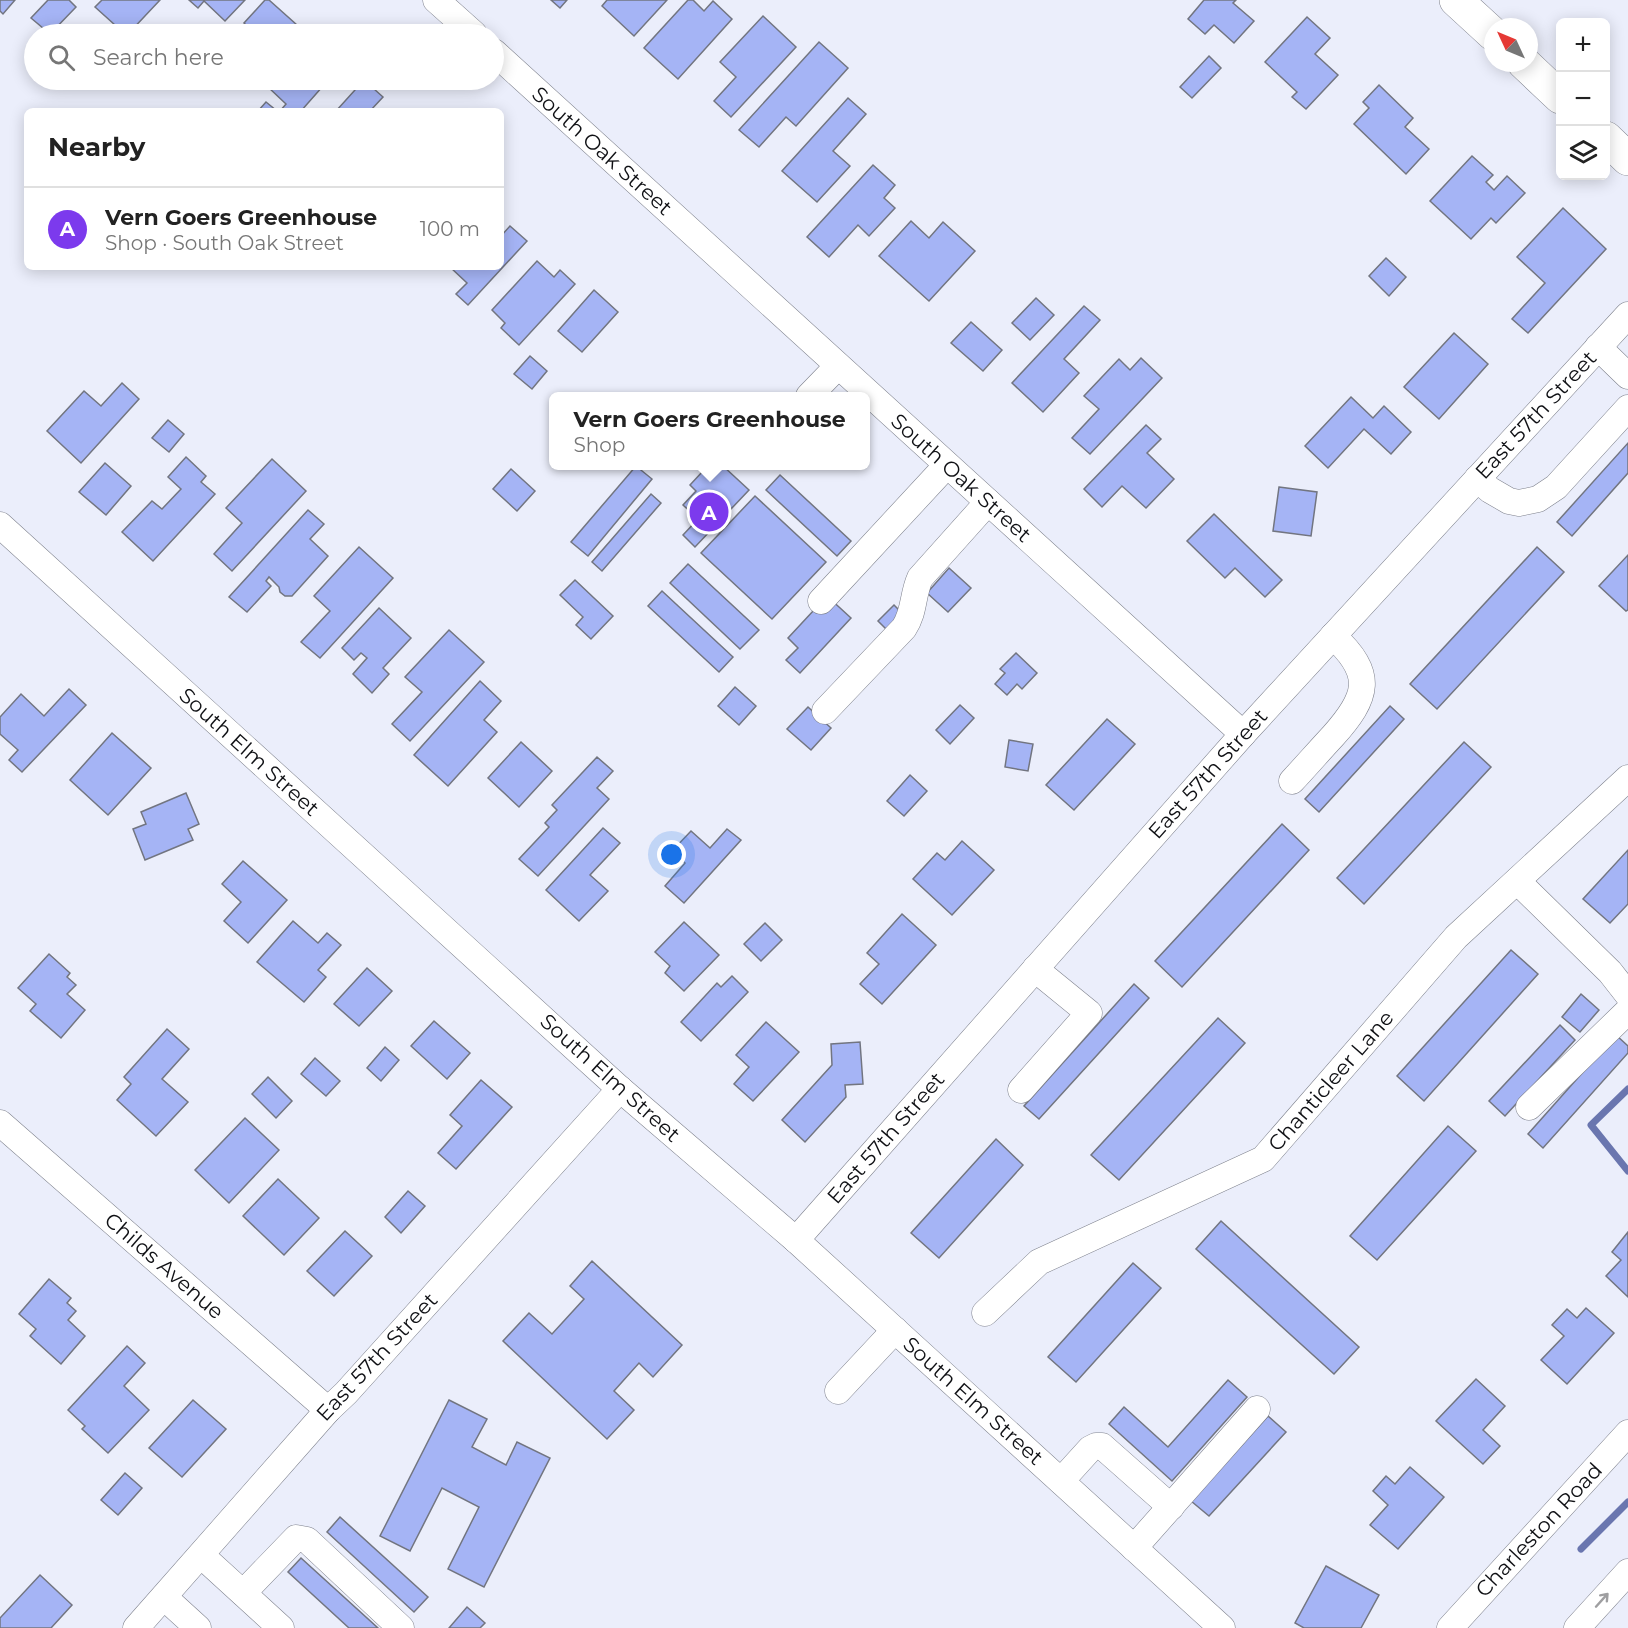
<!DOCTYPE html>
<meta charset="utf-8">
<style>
:root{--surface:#fff;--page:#f2f2f2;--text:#222;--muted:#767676;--line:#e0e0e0;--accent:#7c3aed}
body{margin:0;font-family:Montserrat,sans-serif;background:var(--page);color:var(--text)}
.controls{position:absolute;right:18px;top:18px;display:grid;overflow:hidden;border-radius:9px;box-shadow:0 3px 15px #0003}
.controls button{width:54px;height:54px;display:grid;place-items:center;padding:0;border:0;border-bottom:2px solid var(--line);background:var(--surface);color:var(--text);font:30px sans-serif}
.compass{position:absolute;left:1484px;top:18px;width:54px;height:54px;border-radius:50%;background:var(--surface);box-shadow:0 3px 15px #0003;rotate:314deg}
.you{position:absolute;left:672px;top:855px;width:21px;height:21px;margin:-15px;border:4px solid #fff;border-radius:50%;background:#1a73e8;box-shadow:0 0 0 9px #1a73e833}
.badge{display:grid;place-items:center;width:39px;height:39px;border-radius:50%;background:var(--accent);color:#fff;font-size:20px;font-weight:700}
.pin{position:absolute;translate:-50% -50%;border:3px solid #fff;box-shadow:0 2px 6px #0006}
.popup{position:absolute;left:549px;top:392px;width:321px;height:78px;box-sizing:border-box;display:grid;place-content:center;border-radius:9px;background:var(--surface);filter:drop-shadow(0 2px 4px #0005);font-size:20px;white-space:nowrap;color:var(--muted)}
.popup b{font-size:22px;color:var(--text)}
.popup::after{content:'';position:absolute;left:50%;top:100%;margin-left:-12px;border:12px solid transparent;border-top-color:var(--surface)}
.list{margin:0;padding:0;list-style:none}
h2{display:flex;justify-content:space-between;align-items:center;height:78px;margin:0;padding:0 24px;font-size:26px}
h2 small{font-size:20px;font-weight:400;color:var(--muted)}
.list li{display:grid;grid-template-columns:39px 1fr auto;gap:18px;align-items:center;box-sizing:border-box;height:84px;padding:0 24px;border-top:2px solid var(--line)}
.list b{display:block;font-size:22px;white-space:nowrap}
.list p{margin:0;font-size:20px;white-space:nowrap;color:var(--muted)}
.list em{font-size:20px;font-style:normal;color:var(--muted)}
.icon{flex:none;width:33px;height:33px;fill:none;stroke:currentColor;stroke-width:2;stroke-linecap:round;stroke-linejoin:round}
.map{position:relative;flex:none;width:1628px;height:1628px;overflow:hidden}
.search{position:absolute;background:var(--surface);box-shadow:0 3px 15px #0003;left:24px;top:24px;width:480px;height:66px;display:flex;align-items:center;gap:15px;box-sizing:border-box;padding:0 21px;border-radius:33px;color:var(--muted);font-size:22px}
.panel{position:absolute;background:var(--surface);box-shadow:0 3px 15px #0003;left:24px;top:108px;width:480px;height:162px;border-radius:9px}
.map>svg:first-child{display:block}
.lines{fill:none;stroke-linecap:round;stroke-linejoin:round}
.stream{stroke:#6a76af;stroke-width:7}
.building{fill:#a5b4f5;stroke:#727580;stroke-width:1.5}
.minor-casing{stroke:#7e818c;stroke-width:27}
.major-casing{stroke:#7e818c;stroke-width:34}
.minor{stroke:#fff;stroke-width:26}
.major{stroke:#fff;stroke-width:33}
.oneway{stroke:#9f9fa1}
.labels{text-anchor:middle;stroke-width:4.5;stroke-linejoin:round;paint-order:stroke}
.street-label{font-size:21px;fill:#0f1014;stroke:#fff}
</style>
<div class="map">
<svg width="1628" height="1628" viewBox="0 0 1628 1628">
<rect width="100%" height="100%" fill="#ebeefb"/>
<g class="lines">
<g class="stream">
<path d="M1628,1089L1591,1125L1628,1171"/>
<path d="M1581,1549L1628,1502"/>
</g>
</g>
<g class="building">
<path d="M0,0H15L3,14L0,11Z"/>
<path d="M48,0H69L76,7L50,34L31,18Z"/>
<path d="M102,0H160L128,34H125L95,7Z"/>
<path d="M189,0H245L225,21L204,1L198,8Z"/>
<path d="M265,0H269L297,25L288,34H243L249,28L244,23Z"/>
<path d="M551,0H567L560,8Z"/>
<path d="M607,0H667L634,36L602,6Z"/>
<path d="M688,0H693L704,11L713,1L732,19L678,79L644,48Z"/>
<path d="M1204,0H1236L1233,3L1254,21L1234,43L1214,25L1205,34L1188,19Z"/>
<path d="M763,16L796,47L731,117L714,101L736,77L720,62Z"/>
<path d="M1307,17L1330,38L1315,54L1338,75L1306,109L1292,97L1297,92L1265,62Z"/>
<path d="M819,42L848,68L796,126L786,117L759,147L739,130Z"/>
<path d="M1209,56L1221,68L1192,98L1180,87Z"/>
<path d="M275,80H336L327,89L323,86L301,111H280L286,104L268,87Z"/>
<path d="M364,80L383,97L370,111H336Z"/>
<path d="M1379,85L1413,118L1405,127L1429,149L1406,174L1354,124L1369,108L1363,102Z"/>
<path d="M848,98L866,114L833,151L850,166L817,202L782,171Z"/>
<path d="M266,102L277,111H258Z"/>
<path d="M1472,156L1493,175L1486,182L1494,190L1507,176L1525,193L1496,223L1491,218L1471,239L1430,201Z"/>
<path d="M873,165L895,185L884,198L895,208L869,236L858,225L829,257L807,237Z"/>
<path d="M1563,208L1606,249L1528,333L1512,319L1545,283L1517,257Z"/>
<path d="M911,221L929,238L943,222L975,251L929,301L879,256Z"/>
<path d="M510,226L527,241L468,305L456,294L467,283L450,267H501V236Z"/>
<path d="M1386,258L1406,277L1389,296L1369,276Z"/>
<path d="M537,261L554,277L560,270L575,284L519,345L501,328L505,323L492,310Z"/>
<path d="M594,290L618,312L582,352L558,331Z"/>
<path d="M1036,298L1054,315L1030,340L1012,323Z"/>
<path d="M1084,306L1100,320L1064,359L1079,373L1043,412L1012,383Z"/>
<path d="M971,322L1002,350L983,371L951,343Z"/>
<path d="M1454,333L1488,364L1439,419L1404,387Z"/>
<path d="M530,356L547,371L532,389L514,374Z"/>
<path d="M1141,358L1162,378L1090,454L1072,438L1099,409L1084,396L1119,359L1130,370Z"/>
<path d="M122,383L139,399L81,463L47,431L84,391L101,406Z"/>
<path d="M1351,397L1373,418L1384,406L1411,432L1391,454L1364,429L1328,468L1305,446Z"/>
<path d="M168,420L184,434L169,452L152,438Z"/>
<path d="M1146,425L1161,439L1147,453L1174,479L1146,508L1122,486L1102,507L1084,489Z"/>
<path d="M1628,443V473L1572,536L1557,522Z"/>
<path d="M186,457L206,476L201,482L215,494L153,561L122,532L152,501L162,509L181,489L168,477Z"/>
<path d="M272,459L306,491L232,571L214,554L242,523L226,508Z"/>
<path d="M105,463L131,486L106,515L79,492Z"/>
<path d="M636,466L652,479L588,556L571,542Z"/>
<path d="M720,466H723L749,490L695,547L683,535L698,519L683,505L696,491L690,485L703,471L710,477Z"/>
<path d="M511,469L535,491L517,511L493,489Z"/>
<path d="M780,475L851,541L837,556L766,490Z"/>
<path d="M1279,487L1317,492L1311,536L1273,531Z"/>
<path d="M651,494L661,503L602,571L592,562Z"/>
<path d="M755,496L826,562L772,619L701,553Z"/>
<path d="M308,510L324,524L310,539L328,556L292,596H285L280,592L279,587L269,577L266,581L271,586L247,612L229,597Z"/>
<path d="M1214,514L1282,580L1265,597L1235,568L1225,578L1187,541Z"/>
<path d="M359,547L393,578L320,658L301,642L330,611L314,596Z"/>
<path d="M1537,547L1564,572L1437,709L1410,684Z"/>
<path d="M1628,555V610L1626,611L1599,586Z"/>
<path d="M688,564L759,630L740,649L670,583Z"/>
<path d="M949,568L971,588L948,612L927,593Z"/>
<path d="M575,580L613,616L591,639L576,625L583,617L560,595Z"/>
<path d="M662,591L733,657L719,672L648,606Z"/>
<path d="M827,596L851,618L800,673L786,660L798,648L788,638Z"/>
<path d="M894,605L905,616L890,633L878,621Z"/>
<path d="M379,608L411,638L383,668L389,674L372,693L353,674L367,658L361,653L354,660L342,648Z"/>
<path d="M449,630L484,662L410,741L392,724L422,692L405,677Z"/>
<path d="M1016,653L1037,673L1022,689L1017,684L1007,695L995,684L1005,673L1000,669Z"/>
<path d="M480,681L501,701L484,720L497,732L448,786L414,755Z"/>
<path d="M735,687L756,706L739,725L718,706Z"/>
<path d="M69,689L86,705L22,772L9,760L18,750L0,734V717L21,694L44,716Z"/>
<path d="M960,705L974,718L950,744L936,730Z"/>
<path d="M1390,706L1404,719L1319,812L1305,799Z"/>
<path d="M808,707L831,728L811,750L787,729Z"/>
<path d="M1107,719L1135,744L1074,810L1046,785Z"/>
<path d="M112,733L151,768L108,815L70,780Z"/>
<path d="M1009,740L1033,744L1028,771L1005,767Z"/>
<path d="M521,742L552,771L519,807L488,778Z"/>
<path d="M1464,742L1491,767L1364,904L1337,878Z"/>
<path d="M597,757L613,771L597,788L609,799L538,876L519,859L549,827L545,823L557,810L552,805Z"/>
<path d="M910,775L927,791L904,816L887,801Z"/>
<path d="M186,793L199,824L188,829L193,840L145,860L133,829L146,824L141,812Z"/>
<path d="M1282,824L1309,850L1182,987L1155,961Z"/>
<path d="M603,828L620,843L590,875L608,891L579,921L546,890Z"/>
<path d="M727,829L741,840L684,903L665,886L685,863L672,851L691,831L710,848Z"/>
<path d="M962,841L994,870L952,915L913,879L937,853L945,860Z"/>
<path d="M1628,850V904L1610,923L1583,899Z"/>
<path d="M243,861L287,900L248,943L224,921L241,902L222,884Z"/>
<path d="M902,914L936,945L882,1004L860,984L879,964L867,953Z"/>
<path d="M293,921L318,943L327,933L341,945L318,970L326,977L304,1002L257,962Z"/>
<path d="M684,922L719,955L684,991L665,973L670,966L655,952Z"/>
<path d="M765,923L782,940L761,961L744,944Z"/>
<path d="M1511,950L1538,974L1424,1101L1397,1076Z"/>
<path d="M49,954L70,973L67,977L76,985L67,994L85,1010L61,1038L30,1011L36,1004L18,988Z"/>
<path d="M367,968L392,991L359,1026L334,1004Z"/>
<path d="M732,976L748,992L701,1041L681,1022L717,983L721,987Z"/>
<path d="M1134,984L1149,998L1039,1119L1024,1106Z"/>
<path d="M1581,994L1599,1010L1580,1032L1562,1017Z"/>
<path d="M1218,1018L1245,1043L1119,1180L1091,1155Z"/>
<path d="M434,1021L470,1053L447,1079L411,1046Z"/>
<path d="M766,1022L799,1052L753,1101L734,1084L749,1067L736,1055Z"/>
<path d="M1560,1025L1575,1040L1505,1116L1489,1101Z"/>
<path d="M167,1029L189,1049L162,1079L188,1102L156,1136L117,1100L131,1084L124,1077Z"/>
<path d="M1616,1035L1628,1046V1053L1543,1148L1528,1134Z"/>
<path d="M860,1042L863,1084L845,1085L846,1097L805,1142L782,1120L832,1065L831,1044Z"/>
<path d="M385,1047L399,1060L381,1081L367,1068Z"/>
<path d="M315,1058L340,1081L326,1096L301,1074Z"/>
<path d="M268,1077L292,1101L276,1118L252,1094Z"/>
<path d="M481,1080L512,1107L456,1169L438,1153L462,1126L450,1115Z"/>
<path d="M245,1118L279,1150L229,1203L195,1170Z"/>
<path d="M1448,1126L1476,1151L1377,1260L1350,1236Z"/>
<path d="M996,1139L1023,1165L939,1258L911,1233Z"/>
<path d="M278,1179L319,1218L284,1255L243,1216Z"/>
<path d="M408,1191L425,1206L401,1233L385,1217Z"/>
<path d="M1221,1221L1359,1347L1334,1374L1196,1249Z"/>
<path d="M345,1231L372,1256L334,1296L307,1271Z"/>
<path d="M1628,1232V1297L1606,1276L1621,1260L1612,1252Z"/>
<path d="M592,1261L682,1345L653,1377L639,1363L614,1391L634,1410L607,1439L503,1341L529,1313L552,1334L584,1299L570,1286Z"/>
<path d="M1133,1263L1161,1288L1076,1382L1048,1357Z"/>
<path d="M49,1279L71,1298L67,1303L76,1311L68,1320L85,1336L61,1364L30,1336L36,1329L19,1314Z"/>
<path d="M1586,1308L1614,1333L1567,1384L1541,1360L1564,1336L1552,1325L1567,1309L1577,1318Z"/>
<path d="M127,1346L145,1363L124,1386L149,1410L108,1453L82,1429L85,1426L68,1410Z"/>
<path d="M1476,1379L1505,1406L1483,1430L1500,1446L1483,1464L1436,1421Z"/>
<path d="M1228,1380L1247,1397L1172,1481L1109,1424L1124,1407L1168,1447Z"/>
<path d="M193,1400L226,1429L182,1477L149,1448Z"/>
<path d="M449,1400L487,1419L472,1447L506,1465L517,1442L550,1458L484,1587L448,1569L479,1507L442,1488L410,1551L380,1536Z"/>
<path d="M1268,1416L1286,1432L1209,1516L1191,1501Z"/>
<path d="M1410,1467L1444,1497L1398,1549L1370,1525L1388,1505L1373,1491L1386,1476L1395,1484Z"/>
<path d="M125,1473L142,1488L118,1515L101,1500Z"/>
<path d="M340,1517L428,1597L414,1612L327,1532Z"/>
<path d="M301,1558L378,1628H349L288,1572Z"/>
<path d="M1326,1566L1379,1595L1361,1628H1304L1295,1623Z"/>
<path d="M40,1575L72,1605L51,1628H0V1618Z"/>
<path d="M467,1607L485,1623L480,1628H449Z"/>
</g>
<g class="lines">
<g class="minor-casing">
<g id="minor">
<path d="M436,0L474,34"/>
<path d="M494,52L1243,734"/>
<path d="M1598,347L1628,376"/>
<path d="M809,396L838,366"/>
<path d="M1477,479L1490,490L1509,501L1519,503L1538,499L1556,487L1628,408"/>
<path d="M0,525L620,1089L796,1240L1222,1628"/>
<path d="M821,601L947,465"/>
<path d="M825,711L904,628C915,611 912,596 920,578L988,502"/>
<path d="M1292,781C1306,766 1319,751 1333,736C1368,697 1375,674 1333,636"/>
<path d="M1517,881L1610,972L1628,995"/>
<path d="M1021,1090L1089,1013L1035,969"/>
<path d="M1529,1107L1628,1011"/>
<path d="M0,1123L328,1410"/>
<path d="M796,1240L1243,734L1628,315"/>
<path d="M985,1313L1039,1262L1263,1159L1456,937L1628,778"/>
<path d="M838,1391L895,1330"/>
<path d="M1061,1481L1090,1449L1096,1446H1102L1171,1507"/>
<path d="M1134,1548L1257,1409"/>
<path d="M201,1555L281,1628"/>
<path d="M243,1593L296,1538L307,1540L401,1628"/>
<path d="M164,1597L198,1628"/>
<path d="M136,1628L328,1410L346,1393L620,1089"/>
<path d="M1450,1628L1628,1433"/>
<path d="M1577,1628L1628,1572"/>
</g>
</g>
<g class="major-casing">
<g id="major">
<path d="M1456,0L1493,34"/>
<path d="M1524,63L1560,97"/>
<path d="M1606,138L1628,159"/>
</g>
</g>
<use href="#minor" class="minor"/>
<use href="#major" class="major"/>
</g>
<defs><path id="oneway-shaft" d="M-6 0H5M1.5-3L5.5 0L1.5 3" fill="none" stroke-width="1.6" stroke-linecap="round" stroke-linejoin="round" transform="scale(1.5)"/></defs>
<use class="oneway" href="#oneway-shaft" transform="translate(1602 1600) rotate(-48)"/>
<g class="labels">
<g class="street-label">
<text transform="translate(602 151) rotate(42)" y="7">South Oak Street</text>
<text transform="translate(1536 415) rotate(-47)" y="7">East 57th Street</text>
<text transform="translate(961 478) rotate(42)" y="7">South Oak Street</text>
<text transform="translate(249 752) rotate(42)" y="7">South Elm Street</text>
<text transform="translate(1208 774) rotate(-48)" y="7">East 57th Street</text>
<text transform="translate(610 1078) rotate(42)" y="7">South Elm Street</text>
<text transform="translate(1331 1081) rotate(-49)" y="7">Chanticleer Lane</text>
<text transform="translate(886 1138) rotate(-49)" y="7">East 57th Street</text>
<text transform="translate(164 1266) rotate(41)" y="7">Childs Avenue</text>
<text transform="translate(377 1357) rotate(-47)" y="7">East 57th Street</text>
<text transform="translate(973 1401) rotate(42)" y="7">South Elm Street</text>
<text transform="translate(1539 1530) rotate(-47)" y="7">Charleston Road</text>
</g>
</g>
</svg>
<div class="controls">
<button>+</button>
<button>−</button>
<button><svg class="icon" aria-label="layers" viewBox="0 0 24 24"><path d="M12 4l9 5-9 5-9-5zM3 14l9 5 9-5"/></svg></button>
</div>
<svg class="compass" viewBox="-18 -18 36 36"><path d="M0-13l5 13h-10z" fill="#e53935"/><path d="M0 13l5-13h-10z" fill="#767676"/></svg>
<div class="you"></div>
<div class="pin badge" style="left:709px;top:512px">A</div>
<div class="popup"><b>Vern Goers Greenhouse</b>Shop</div>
<div class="search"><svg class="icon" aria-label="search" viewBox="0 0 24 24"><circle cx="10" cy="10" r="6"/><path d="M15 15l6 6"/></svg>Search here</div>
<section class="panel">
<h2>Nearby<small></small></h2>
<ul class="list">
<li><span class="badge">A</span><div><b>Vern Goers Greenhouse</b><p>Shop · South Oak Street</p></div><em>100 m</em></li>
</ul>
</section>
</div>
